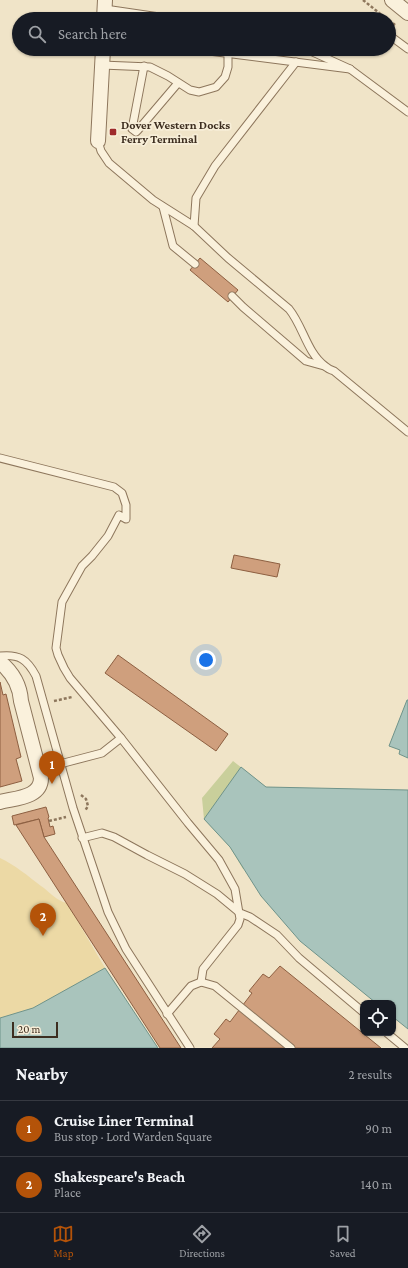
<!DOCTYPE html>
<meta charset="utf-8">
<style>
:root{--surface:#171b24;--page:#20242c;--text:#f1f3f6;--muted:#9ea1a6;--line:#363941;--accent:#b45309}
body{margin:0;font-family:"Crimson Pro",serif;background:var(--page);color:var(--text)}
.controls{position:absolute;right:12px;bottom:12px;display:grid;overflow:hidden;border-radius:8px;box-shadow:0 1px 3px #0004}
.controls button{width:36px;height:36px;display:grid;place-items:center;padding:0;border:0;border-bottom:1px solid var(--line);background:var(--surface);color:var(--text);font:20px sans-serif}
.scale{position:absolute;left:12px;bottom:10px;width:46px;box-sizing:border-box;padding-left:4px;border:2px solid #3d2e20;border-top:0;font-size:11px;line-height:14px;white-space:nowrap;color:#3d2e20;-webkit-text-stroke:3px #f7eed8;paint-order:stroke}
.you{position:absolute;left:206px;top:660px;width:14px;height:14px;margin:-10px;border:3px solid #fff;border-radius:50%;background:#1a73e8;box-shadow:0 0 0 6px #1a73e833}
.badge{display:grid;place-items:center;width:26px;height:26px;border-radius:50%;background:var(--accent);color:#fff;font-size:13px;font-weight:700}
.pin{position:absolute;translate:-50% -33px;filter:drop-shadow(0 1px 2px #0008)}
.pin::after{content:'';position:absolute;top:21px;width:14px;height:12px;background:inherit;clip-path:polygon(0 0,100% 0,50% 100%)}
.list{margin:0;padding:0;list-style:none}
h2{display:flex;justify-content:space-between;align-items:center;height:52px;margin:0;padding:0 16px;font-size:17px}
h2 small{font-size:13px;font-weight:400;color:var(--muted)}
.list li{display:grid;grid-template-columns:26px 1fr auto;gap:12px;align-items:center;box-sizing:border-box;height:56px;padding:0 16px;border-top:1px solid var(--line)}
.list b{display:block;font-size:15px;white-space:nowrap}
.list p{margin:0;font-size:13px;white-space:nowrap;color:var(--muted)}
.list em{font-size:13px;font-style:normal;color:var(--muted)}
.icon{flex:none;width:22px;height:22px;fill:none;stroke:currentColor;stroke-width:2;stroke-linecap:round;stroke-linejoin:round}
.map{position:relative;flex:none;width:408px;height:1048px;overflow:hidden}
.search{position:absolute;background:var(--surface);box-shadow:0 1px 3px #0004;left:12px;right:12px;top:12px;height:44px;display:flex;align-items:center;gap:10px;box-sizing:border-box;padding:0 14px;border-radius:22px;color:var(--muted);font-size:15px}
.sheet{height:164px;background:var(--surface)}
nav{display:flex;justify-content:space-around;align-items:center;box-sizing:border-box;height:56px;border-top:1px solid var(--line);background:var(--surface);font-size:11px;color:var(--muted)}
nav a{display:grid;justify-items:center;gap:2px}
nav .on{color:var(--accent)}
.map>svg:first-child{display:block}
.green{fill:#c9cf9b}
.sand{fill:#ecd9a5}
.water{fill:#a9c4bc;stroke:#6f938a}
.building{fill:#cf9f7d;stroke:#8d5f41}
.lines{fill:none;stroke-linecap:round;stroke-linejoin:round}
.lane-casing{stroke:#8d765c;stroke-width:9}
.street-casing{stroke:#8d765c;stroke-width:16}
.path{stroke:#8d765c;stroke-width:2.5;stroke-dasharray:3 2;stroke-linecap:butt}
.lane{stroke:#faf1dc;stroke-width:7}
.street{stroke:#faf1dc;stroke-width:14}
.poi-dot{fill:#9e2a2b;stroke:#f7eed8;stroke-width:1.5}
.labels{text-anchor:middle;stroke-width:3.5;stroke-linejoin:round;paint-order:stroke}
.poi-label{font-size:12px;font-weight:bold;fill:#3d2e20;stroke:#f7eed8;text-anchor:start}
</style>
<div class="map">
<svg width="408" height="1048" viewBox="0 0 408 1048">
<rect width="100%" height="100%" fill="#f0e4c8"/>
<path class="green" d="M233,761L266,787L280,788L243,869L230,847L204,819L202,798Z"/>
<path class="sand" d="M0,858C15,865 28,876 41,886C50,892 56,901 67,903L105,968L137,1017L0,1048Z"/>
<g class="water">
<path d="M407,700H408V758L399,754L400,750L389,746Z"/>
<path d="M241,767L266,787L408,790V1029L393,1017V1003H376L300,941L261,896L230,847L204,819Z"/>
<path d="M105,968L158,1048H0V1018L33,1008Z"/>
</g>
<g class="building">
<path d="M200,258L238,290L228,302L190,270Z"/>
<path d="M234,555L280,564L277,577L231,568Z"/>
<path d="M118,655L228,734L216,751L105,673Z"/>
<path d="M0,682L3,695L6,694L21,757L16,759L22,781L0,787Z"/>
<path d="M46,807L49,817L48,818L50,827L53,826L55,834L44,837L39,819L14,825L12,816Z"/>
<path d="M39,819L44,837L181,1048H160L16,825Z"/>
<path d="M280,966L381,1048H212L220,1039L214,1034L226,1019L230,1022L252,993L249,991L263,974L269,978Z"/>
</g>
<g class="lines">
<g class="lane-casing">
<g id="lane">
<path d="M105,9L173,19"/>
<path d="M357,19H358"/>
<path d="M389,35L408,49"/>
<path d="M193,49L350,69"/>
<path d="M306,49L350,69L408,112"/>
<path d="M102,65L150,67L168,76L190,90L199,92L216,87L225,77L228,67V49"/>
<path d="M144,66L132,129L136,132L138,130L178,83"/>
<path d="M98,141L101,151L109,163L153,200L194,226L228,258L289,309C303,326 307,353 325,366C327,368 331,370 334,371L408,432"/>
<path d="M163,207L173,246L195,264"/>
<path d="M194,226L196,198L215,166L296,62"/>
<path d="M232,296L243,307L306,361L324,366"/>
<path d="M0,458L114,487L122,493L126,505V519L119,515L108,536L92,556L82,566L62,602L56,648L58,655L64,668L70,678L121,738L188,823L219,860L235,889L240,919L238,925L203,969L201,982"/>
<path d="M0,656C19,654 27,659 36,676L73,808L108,912L126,949L190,1048"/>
<path d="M60,764L102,753L121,738"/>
<path d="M82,838L102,833L114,837L147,855L185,874L217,894L240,913L250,917L277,935L299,958L363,1012"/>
<path d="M167,1014L191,986L201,982L215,986L291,1048"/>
<path d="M387,1033L405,1048"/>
</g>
</g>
<g class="street-casing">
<g id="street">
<path d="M392,0L408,13"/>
<path d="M104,19L105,0"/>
<path d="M98,141L103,49"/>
<path d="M0,662C12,672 20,686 21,701L41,778C41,798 15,798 0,802"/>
</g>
</g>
<g class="path">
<path d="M363,0L383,16"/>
<path d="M381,19L383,16L388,19"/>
<path d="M389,20L395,25"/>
<path d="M128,55L131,49"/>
<path d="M54,701L72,697"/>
<path d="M81,795L86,799L88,806L85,811"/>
<path d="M49,821L66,817"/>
</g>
<use href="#lane" class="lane"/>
<use href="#street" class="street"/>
</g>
<rect class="poi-dot" x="109" y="128" width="8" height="8" rx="2"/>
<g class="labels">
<g class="poi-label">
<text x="121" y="129">Dover Western Docks<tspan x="121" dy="14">Ferry Terminal</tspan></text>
</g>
</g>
</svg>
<div class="controls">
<button><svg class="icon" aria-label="locate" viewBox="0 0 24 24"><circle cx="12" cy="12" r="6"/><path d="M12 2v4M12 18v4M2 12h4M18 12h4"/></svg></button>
</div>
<div class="scale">20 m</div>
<div class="you"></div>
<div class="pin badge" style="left:52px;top:784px">1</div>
<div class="pin badge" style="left:43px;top:936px">2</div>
<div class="search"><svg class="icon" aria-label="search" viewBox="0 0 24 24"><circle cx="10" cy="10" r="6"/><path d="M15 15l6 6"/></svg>Search here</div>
</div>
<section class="sheet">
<h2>Nearby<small>2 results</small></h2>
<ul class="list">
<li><span class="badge">1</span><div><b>Cruise Liner Terminal</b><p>Bus stop · Lord Warden Square</p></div><em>90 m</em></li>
<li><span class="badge">2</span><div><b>Shakespeare's Beach</b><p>Place</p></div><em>140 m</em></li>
</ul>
</section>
<nav>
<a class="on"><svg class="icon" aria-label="map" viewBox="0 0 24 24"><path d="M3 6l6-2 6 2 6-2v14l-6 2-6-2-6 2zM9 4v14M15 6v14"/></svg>Map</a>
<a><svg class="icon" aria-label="directions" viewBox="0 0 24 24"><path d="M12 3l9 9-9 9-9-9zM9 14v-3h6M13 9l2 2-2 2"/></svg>Directions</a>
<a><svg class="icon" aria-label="saved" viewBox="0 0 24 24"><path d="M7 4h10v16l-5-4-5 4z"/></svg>Saved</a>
</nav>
